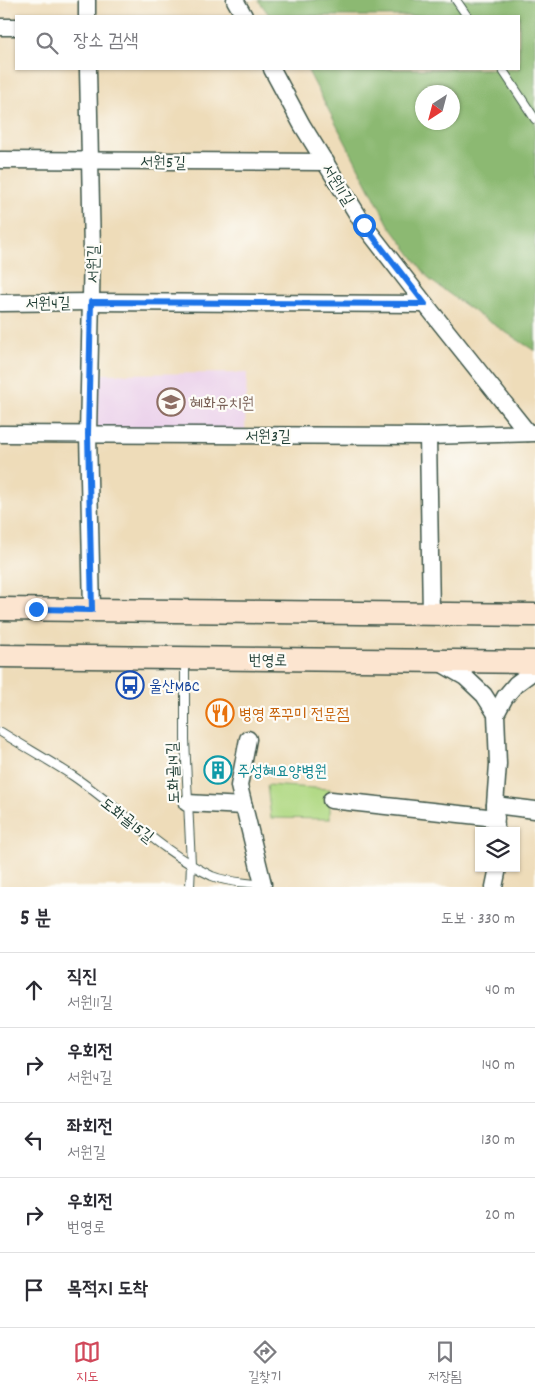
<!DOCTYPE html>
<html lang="ko">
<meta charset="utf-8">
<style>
:root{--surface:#fff;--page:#f2f2f3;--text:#2b2b33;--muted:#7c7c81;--line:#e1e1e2;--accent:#d1495b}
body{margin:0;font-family:Dekko,"Poor Story",sans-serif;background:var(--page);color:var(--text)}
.controls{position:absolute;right:15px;bottom:15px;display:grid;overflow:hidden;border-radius:0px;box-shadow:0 1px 4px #0004}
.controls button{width:45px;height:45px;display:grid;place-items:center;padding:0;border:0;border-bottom:1px solid var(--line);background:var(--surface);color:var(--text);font:25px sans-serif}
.compass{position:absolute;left:415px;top:85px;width:45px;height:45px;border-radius:50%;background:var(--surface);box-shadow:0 1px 4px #0004;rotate:216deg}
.stop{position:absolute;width:15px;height:15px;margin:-11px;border:4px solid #1a73e8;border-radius:50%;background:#fff}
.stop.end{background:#1a73e8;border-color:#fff;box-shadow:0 1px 5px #0008}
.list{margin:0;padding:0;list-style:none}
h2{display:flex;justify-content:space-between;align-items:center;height:65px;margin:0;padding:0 20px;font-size:21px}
h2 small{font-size:16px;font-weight:400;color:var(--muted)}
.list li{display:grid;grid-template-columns:32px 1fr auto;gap:15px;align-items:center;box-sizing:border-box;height:75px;padding:0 20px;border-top:1px solid var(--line)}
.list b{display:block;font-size:19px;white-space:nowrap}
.list p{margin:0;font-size:16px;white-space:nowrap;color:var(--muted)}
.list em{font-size:16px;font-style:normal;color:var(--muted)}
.icon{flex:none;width:28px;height:28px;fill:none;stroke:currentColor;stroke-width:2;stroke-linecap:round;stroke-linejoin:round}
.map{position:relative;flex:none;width:535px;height:887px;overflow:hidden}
.search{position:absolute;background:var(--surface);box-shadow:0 1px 4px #0004;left:15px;right:15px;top:15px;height:55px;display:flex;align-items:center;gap:12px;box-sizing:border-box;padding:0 18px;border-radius:0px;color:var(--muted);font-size:19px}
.sheet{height:440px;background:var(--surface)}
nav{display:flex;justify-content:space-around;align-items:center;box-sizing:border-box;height:70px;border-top:1px solid var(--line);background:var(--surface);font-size:14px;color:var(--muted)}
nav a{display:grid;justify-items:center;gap:2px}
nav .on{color:var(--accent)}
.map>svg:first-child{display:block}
.built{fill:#ebd1eb}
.green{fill:#b1d984;stroke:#688b5c}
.forest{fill:#8cb972;stroke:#567b53;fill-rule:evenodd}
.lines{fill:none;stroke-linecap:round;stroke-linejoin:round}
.lane-casing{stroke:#3e5548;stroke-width:10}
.street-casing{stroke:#3e5548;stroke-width:19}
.secondary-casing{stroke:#3e5548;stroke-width:25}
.lane{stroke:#fff;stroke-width:8}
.street{stroke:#fff;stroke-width:16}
.secondary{stroke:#fce5d0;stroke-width:22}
.route{stroke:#1a73e8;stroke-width:6}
.labels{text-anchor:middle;stroke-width:4.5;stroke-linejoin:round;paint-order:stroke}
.street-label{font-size:16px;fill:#1f3d34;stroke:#fdfcf7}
.education-label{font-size:16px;fill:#785e54;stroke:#fdfcf7;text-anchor:start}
.transit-label{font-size:16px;fill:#164399;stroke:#fdfcf7;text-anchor:start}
.food-label{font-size:16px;fill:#c56008;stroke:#fdfcf7;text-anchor:start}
.culture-label{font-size:16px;fill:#0d838f;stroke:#fdfcf7;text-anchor:start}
</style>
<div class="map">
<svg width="535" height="887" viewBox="0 0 535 887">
<rect width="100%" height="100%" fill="#fdfcf7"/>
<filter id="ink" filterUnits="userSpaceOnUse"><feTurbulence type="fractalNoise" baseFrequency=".02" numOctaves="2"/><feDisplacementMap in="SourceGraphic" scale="10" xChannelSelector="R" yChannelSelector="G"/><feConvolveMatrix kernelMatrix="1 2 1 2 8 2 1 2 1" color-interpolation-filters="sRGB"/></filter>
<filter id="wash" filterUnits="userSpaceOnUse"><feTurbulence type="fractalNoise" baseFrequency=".0096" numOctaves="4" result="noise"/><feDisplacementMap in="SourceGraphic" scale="20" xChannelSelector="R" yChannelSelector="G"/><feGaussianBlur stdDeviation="1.12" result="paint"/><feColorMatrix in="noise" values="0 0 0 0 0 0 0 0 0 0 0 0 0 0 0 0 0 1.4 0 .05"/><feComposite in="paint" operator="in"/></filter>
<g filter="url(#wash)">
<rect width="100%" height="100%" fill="#eedcb9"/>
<path class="built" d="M247,373L245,430H95V374Z"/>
<path class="green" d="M267,785L330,789V819L271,818Z"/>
<path class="forest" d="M258,0H535V351L476,313L430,280L389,225L307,69H519V16H270ZM422,92H452V122H422Z"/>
</g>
<g filter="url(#ink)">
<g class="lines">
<g class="lane-casing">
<g id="lane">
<path d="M456,0L467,16"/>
<path d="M502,69L535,119"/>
<path d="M185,659V739L191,864L190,887"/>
<path d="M1,732C25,747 50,761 73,776C119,807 161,852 212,876C228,883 247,882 264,885"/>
</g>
</g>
<g class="street-casing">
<g id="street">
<path d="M87,0V16"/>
<path d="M235,0L244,16"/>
<path d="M0,27H16"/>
<path d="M88,69L92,251L88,434L92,610"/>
<path d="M272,69L302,125L364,225L422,300L528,433"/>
<path d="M0,160L326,162"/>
<path d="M0,303L91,302L425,304"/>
<path d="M0,434L428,436L535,433"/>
<path d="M428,436L431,615"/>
<path d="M439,662L465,677L484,695L496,714"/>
<path d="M248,739L239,786L263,884L262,887"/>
<path d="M331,800L496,818"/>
<path d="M187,803L244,806"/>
<path d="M495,805L535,810"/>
<path d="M496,831L495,805L498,764L496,714L505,697L516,684L535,670"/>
<path d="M494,887L498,868"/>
</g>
</g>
<g class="secondary-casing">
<g id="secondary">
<path d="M0,609L535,615"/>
<path d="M0,656L535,662"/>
</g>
</g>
<use href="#lane" class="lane"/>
<use href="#street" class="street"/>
<use href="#secondary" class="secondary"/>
</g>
</g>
<g class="lines" filter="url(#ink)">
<path class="route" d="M36,609L92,610L88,434L91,302L425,304L364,225"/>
</g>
<defs>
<g id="school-ring" transform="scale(1.4375)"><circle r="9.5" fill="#fdfcf7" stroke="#8d6e63" stroke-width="1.5"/><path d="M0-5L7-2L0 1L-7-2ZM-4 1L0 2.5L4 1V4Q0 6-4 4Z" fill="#8d6e63"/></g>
<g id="bus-ring" transform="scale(1.4375)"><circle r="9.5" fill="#fdfcf7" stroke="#1a4fb4" stroke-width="1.5"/><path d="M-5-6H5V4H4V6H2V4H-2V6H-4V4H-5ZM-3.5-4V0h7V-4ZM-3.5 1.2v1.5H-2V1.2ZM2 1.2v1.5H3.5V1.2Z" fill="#1a4fb4"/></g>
<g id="restaurant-ring" transform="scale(1.4375)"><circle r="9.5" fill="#fdfcf7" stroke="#e8710a" stroke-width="1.5"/><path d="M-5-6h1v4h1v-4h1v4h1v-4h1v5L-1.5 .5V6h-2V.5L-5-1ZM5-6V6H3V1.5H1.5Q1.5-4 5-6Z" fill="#e8710a"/></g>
<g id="building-ring" transform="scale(1.4375)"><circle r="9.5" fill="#fdfcf7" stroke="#0f9aa8" stroke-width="1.5"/><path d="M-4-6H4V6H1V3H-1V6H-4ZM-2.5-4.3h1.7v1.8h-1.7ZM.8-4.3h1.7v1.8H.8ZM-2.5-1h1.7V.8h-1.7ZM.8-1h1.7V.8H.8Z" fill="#0f9aa8"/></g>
</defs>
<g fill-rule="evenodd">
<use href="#school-ring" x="171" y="402"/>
<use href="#bus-ring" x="130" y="685"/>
<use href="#restaurant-ring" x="220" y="713"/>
<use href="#building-ring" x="218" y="770"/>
</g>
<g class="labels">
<g class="street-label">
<text transform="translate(163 161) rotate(1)" y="6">서원5길</text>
<text transform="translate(339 184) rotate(58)" y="6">서원11길</text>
<text transform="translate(92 264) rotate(-89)" y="6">서원길</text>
<text transform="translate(48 302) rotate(-1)" y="6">서원4길</text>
<text x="268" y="441">서원3길</text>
<text transform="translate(268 659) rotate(1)" y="6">번영로</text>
<text transform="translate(172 773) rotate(-92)" y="6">도화골14길</text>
<text transform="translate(128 819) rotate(38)" y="6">도화골15길</text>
</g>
<g class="education-label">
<text x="190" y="408">혜화유치원</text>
</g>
<g class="transit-label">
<text x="149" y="691">울산MBC</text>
</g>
<g class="food-label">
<text x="239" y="719">병영 쭈꾸미 전문점</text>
</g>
<g class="culture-label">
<text x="237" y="776">주성혜요양병원</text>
</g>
</g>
</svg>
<div class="controls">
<button><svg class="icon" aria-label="layers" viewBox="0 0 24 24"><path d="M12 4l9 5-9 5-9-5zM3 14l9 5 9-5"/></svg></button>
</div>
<svg class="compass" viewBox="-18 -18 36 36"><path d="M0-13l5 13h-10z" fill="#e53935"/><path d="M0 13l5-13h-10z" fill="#7c7c81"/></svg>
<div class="stop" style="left:364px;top:225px"></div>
<div class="stop end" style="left:36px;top:609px"></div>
<div class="search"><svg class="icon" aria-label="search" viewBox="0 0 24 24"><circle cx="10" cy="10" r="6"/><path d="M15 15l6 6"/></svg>장소 검색</div>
</div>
<section class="sheet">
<h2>5 분<small>도보 · 330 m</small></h2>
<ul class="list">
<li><svg class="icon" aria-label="ahead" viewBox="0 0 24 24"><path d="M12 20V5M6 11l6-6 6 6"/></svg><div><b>직진</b><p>서원11길</p></div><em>40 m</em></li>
<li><svg class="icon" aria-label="right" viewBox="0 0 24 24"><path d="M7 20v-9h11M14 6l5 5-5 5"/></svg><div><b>우회전</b><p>서원4길</p></div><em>140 m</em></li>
<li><svg class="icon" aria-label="left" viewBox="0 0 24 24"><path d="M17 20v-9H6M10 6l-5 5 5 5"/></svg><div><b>좌회전</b><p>서원길</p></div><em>130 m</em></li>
<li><svg class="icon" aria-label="right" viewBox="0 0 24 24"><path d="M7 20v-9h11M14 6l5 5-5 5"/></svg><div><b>우회전</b><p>번영로</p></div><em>20 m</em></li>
<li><svg class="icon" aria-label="arrive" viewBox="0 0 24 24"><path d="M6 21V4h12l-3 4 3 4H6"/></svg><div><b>목적지 도착</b></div></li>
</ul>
</section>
<nav>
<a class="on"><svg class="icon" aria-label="map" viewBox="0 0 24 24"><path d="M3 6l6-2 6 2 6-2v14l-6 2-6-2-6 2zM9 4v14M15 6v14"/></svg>지도</a>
<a><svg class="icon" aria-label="directions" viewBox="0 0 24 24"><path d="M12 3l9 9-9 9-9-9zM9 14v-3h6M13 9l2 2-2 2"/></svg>길찾기</a>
<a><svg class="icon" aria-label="saved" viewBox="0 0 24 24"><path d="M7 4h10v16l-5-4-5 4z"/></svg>저장됨</a>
</nav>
